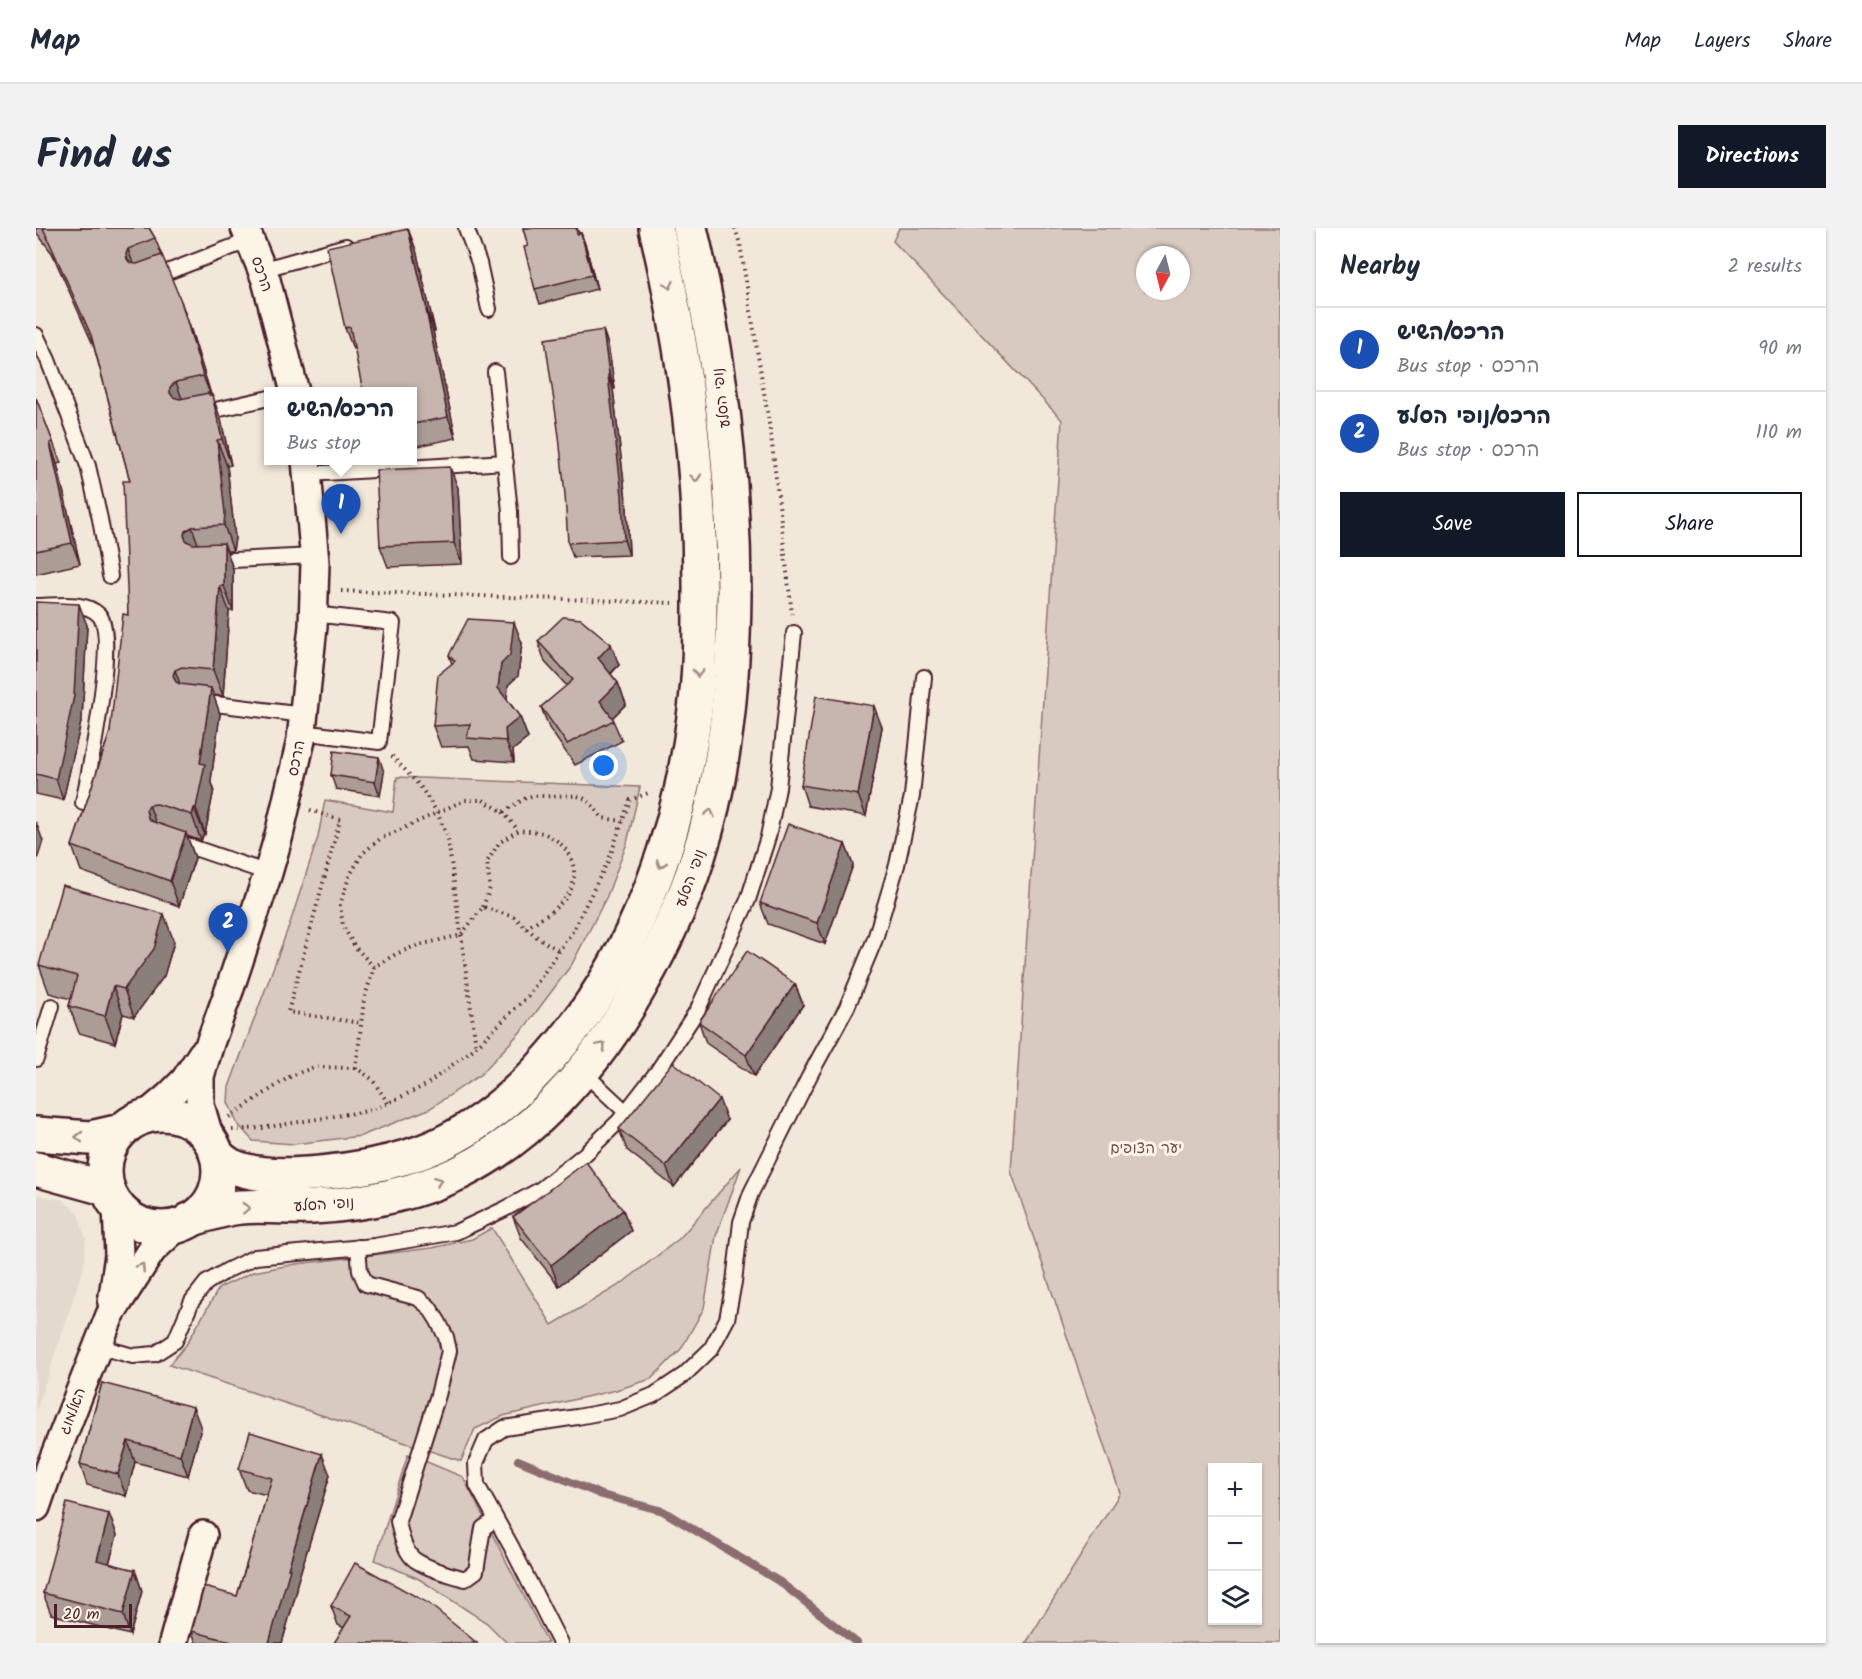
<!DOCTYPE html>
<meta charset="utf-8">
<style>
:root{--surface:#fff;--page:#f2f2f3;--text:#1f2937;--muted:#747a83;--line:#e0e1e3;--accent:#111827}
body{margin:0;font-family:Kalam,"Playpen Sans Hebrew",sans-serif;background:var(--page);color:var(--text)}
.controls{position:absolute;right:18px;bottom:18px;display:grid;overflow:hidden;border-radius:0px;box-shadow:0 2px 4px #0004}
.controls button{width:54px;height:54px;display:grid;place-items:center;padding:0;border:0;border-bottom:2px solid var(--line);background:var(--surface);color:var(--text);font:30px sans-serif}
.compass{position:absolute;left:1100px;top:18px;width:54px;height:54px;border-radius:50%;background:var(--surface);box-shadow:0 2px 4px #0004;rotate:187deg}
.scale{position:absolute;left:18px;bottom:15px;width:78px;box-sizing:border-box;padding-left:6px;border:3px solid #4a1f2b;border-top:0;font-size:16px;line-height:21px;white-space:nowrap;color:#4a1f2b;-webkit-text-stroke:4px #fcf5e5;paint-order:stroke}
.you{position:absolute;left:568px;top:538px;width:21px;height:21px;margin:-15px;border:4px solid #fff;border-radius:50%;background:#1a73e8;box-shadow:0 0 0 9px #1a73e833}
.badge{display:grid;place-items:center;width:39px;height:39px;border-radius:50%;background:var(--accent);color:#fff;font-size:20px;font-weight:700}
.pin{position:absolute;translate:-50% -50px;filter:drop-shadow(0 2px 3px #0008)}
.pin::after{content:'';position:absolute;top:32px;width:21px;height:18px;background:inherit;clip-path:polygon(0 0,100% 0,50% 100%)}
.popup{position:absolute;left:228px;top:159px;width:153px;height:78px;box-sizing:border-box;display:grid;place-content:center;border-radius:0px;background:var(--surface);filter:drop-shadow(0 2px 4px #0005);font-size:20px;white-space:nowrap;color:var(--muted)}
.popup b{font-size:22px;color:var(--text)}
.popup::after{content:'';position:absolute;left:50%;top:100%;margin-left:-12px;border:12px solid transparent;border-top-color:var(--surface)}
.list{margin:0;padding:0;list-style:none}
h2{display:flex;justify-content:space-between;align-items:center;height:78px;margin:0;padding:0 24px;font-size:26px}
h2 small{font-size:20px;font-weight:400;color:var(--muted)}
.list li{display:grid;grid-template-columns:39px 1fr auto;gap:18px;align-items:center;box-sizing:border-box;height:84px;padding:0 24px;border-top:2px solid var(--line)}
.list b{display:block;font-size:22px;white-space:nowrap}
.list p{margin:0;font-size:20px;white-space:nowrap;color:var(--muted)}
.list em{font-size:20px;font-style:normal;color:var(--muted)}
.actions{display:flex;gap:12px;padding:18px 24px}
.actions a{flex:1;padding:14px 0;border:2px solid var(--accent);border-radius:0px;text-align:center;font-size:21px;color:var(--accent)}
.actions .main{background:var(--accent);color:#fff}
.icon{flex:none;width:33px;height:33px;fill:none;stroke:currentColor;stroke-width:2;stroke-linecap:round;stroke-linejoin:round}
.map{position:relative;flex:none;width:1244px;height:1415px;overflow:hidden;border-radius:0px}
header{display:flex;align-items:center;gap:36px;box-sizing:border-box;height:84px;padding:0 30px;background:var(--surface);border-bottom:2px solid var(--line)}
header strong{font-size:28px}
nav{display:flex;gap:33px;margin-inline-start:auto;font-size:21px}
.intro{display:flex;align-items:center;justify-content:space-between;box-sizing:border-box;height:144px;padding:0 36px}
h1{margin:0;font-size:42px}
.button{padding:15px 27px;border-radius:0px;background:var(--accent);color:#fff;font-size:21px;font-weight:700}
main{display:flex;gap:36px;padding:0 36px}
aside{flex:1;background:var(--surface);border-radius:0px;box-shadow:0 2px 4px #0004}
.map>svg:first-child{display:block}
.built{fill:#e4d9cd}
.green{fill:#d8cac0;stroke:#917476;stroke-width:1.5;fill-rule:evenodd}
.lines{fill:none;stroke-linecap:round;stroke-linejoin:round}
.stream{stroke:#8b6d6f;stroke-width:8}
.service-casing{stroke:#4a1f2b;stroke-width:18}
.minor-casing{stroke:#4a1f2b;stroke-width:32}
.tertiary-casing{stroke:#4a1f2b;stroke-width:38}
.path{stroke:#4a1f2b;stroke-width:4;stroke-dasharray:1.5 4.5;stroke-linecap:butt}
.service{stroke:#fcf5e5;stroke-width:14}
.minor{stroke:#fcf5e5;stroke-width:27}
.tertiary{stroke:#fcf5e5;stroke-width:33}
.wall{fill:#ab9d96;stroke:#4a1f2b;stroke-width:1.5}
.shaded-wall{fill:#8b7f7a;stroke:#4a1f2b;stroke-width:1.5}
.building{fill:#c7b6af;stroke:#4a1f2b;stroke-width:1.5}
.oneway{stroke:#a38a88}
.labels{text-anchor:middle;stroke-width:6;stroke-linejoin:round;paint-order:stroke}
.street-label{font-size:15px;fill:#4a1f2b;stroke:#fcf5e5}
.park-label{font-size:15px;fill:#6e4a50;stroke:#fcf5e5}
</style>
<header>
<strong>Map</strong>
<nav><a>Map</a><a>Layers</a><a>Share</a></nav>
</header>
<div class="intro"><h1>Find us</h1><a class="button">Directions</a></div>
<main>
<div class="map">
<svg width="1244" height="1415" viewBox="0 0 1244 1415">
<rect width="100%" height="100%" fill="#f1e8da"/>
<filter id="ink" filterUnits="userSpaceOnUse"><feTurbulence type="fractalNoise" baseFrequency=".0167" numOctaves="2"/><feDisplacementMap in="SourceGraphic" scale="12" xChannelSelector="R" yChannelSelector="G"/><feConvolveMatrix kernelMatrix="1 2 1 2 8 2 1 2 1" color-interpolation-filters="sRGB"/></filter>
<g filter="url(#ink)">
<path class="built" d="M0,967L27,972L42,985L50,1011L48,1038L0,1184Z"/>
<g class="green">
<path d="M863,0H1244V1415H990L1084,1265L975,943L1026,192L857,13ZM1109,27H1145V63H1109ZM1176,1240H1222V1392H1176Z"/>
<path d="M361,549L604,559L591,615L571,668L536,736L489,799L445,846L393,881L325,908L258,916L217,913L201,895L192,874L193,859L254,695L282,609L289,572L357,584Z"/>
<path d="M705,939L680,1008L668,1080L645,1121L615,1151L580,1162L467,1188L439,1201L425,1233L133,1137L150,1117L183,1060L217,1044L260,1036L396,1020L436,1011L456,1000L516,1097L585,1056L644,1010Z"/>
<path d="M372,1226L427,1249L512,1415H471L451,1395L383,1351L339,1332Z"/>
</g>
<g class="lines">
<path class="stream" d="M482,1232L566,1267L627,1283L744,1354L821,1415"/>
<g class="service-casing">
<g id="service">
<path d="M430,0L443,35L453,81"/>
<path d="M225,42L310,18"/>
<path d="M116,50L214,12"/>
<path d="M0,107L12,132L52,238L64,291L74,348"/>
<path d="M459,144L474,283L475,329"/>
<path d="M166,185L233,170"/>
<path d="M272,246L470,234"/>
<path d="M177,333L278,328"/>
<path d="M0,378C18,378 49,372 63,387C82,407 53,544 47,575"/>
<path d="M163,474L268,487"/>
<path d="M266,504L343,514L357,395L277,386"/>
<path d="M138,613L232,645"/>
<path d="M0,831L16,778"/>
<path d="M546,843L590,884"/>
<path d="M322,1019L324,1043L330,1056L382,1070L393,1079L402,1093L410,1109L413,1123L402,1167L362,1293C364,1304 369,1325 379,1332C394,1342 413,1346 429,1351L440,1343L447,1300L459,1292"/>
<path d="M61,1118L97,1128L119,1126L139,1113L156,1073L170,1055L192,1042L219,1029L338,1018L420,1004L469,981L505,961L549,926L583,893L621,844L662,781L712,672L732,609L742,560L758,405"/>
<path d="M524,1415L475,1318L441,1257L440,1235L450,1212L468,1200L541,1189L584,1181L618,1167L648,1147L675,1121L691,1091L698,1054L705,994L715,965L775,845L811,779L839,711L861,637L876,568L888,449"/>
</g>
</g>
<g class="minor-casing">
<g id="minor">
<path d="M209,0L230,52L259,164"/>
<path d="M108,889L133,868L149,852L166,826"/>
<path d="M175,915L164,877V848L174,815L194,760L232,645L243,607L265,512L277,398L279,335L270,232"/>
<path d="M76,1075L83,1027L81,978"/>
<path d="M0,1279L10,1250L74,1087L116,1022L144,996"/>
<path d="M137,1415L167,1307"/>
</g>
</g>
<g class="tertiary-casing">
<g id="tertiary">
<circle cx="126" cy="943" r="57"/>
<path d="M0,906L54,910L85,903"/>
<path d="M181,928C186,931 191,936 196,938C237,957 332,941 374,928C437,908 486,864 527,814C603,720 645,601 659,482C664,445 664,408 664,370C665,245 649,122 620,0"/>
<path d="M0,941L72,961"/>
<path d="M153,992C170,987 187,981 204,979C228,977 253,980 277,979C327,976 379,966 425,944C495,909 552,845 592,779C621,731 645,682 662,629C690,544 697,456 698,367C698,243 683,121 654,0"/>
</g>
</g>
<g class="path">
<path d="M699,0L704,16L735,208L756,386"/>
<path d="M305,363L636,375"/>
<path d="M356,528L384,558L401,584L412,611L440,818"/>
<path d="M274,582L304,592L252,784L325,795"/>
<path d="M467,584L482,602"/>
<path d="M447,679L454,660L451,634L463,615L483,602C490,603 499,603 506,605C537,615 550,652 525,675C515,685 502,692 490,700"/>
<path d="M338,739L319,719L307,698L304,677L313,649L326,626L344,611L429,572H447L467,584C476,579 487,570 496,568C502,567 509,569 515,568C545,568 547,563 566,590L587,593"/>
<path d="M352,875L336,851L320,840L328,772L338,739L360,726L379,718L425,707L447,679L478,689L501,709L523,723"/>
<path d="M193,889L255,848L278,839L320,840"/>
<path d="M196,902L226,900L337,882L390,857L440,819L492,768L536,704L573,631L594,572L615,564"/>
</g>
<use href="#service" class="service"/>
<use href="#minor" class="minor"/>
<use href="#tertiary" class="tertiary"/>
</g>
<g class="wall">
<path d="M0,0H113L119,10L154,99L175,167H176L185,192L195,237L191,238L199,310L197,323H191L197,341V383H193L187,468L177,467L184,486L175,552L178,561L169,606L168,605L165,613L151,608L159,630L143,678L45,643L36,618L74,504L92,387L94,253L58,119L16,25L0,4Z"/>
<path d="M487,0H541L543,5H545L550,19L561,61L504,76L499,61L492,18Z"/>
<path d="M372,1L380,22L399,103H397L420,210L377,219V164L318,121H317L309,100Z"/>
<path d="M567,102L572,117L579,161H577L591,281L593,327L537,329L532,315Z"/>
<path d="M0,170L25,235L21,236L44,336L0,346Z"/>
<path d="M422,260L426,336L352,339L344,318Z"/>
<path d="M0,374L51,397L46,490L27,572L0,566Z"/>
<path d="M502,413L583,437L575,446L582,455L590,476L576,490L586,513L539,537L513,500L505,479L531,458L509,434Z"/>
<path d="M486,415L482,448L472,457L471,471L484,489L492,510L477,522L478,534L438,531L433,518L405,519L397,498L416,436L413,427Z"/>
<path d="M846,499L830,588L772,578L765,557Z"/>
<path d="M348,544L344,568L300,561L295,547Z"/>
<path d="M809,616L817,637L789,716L732,696L724,675Z"/>
<path d="M138,714L128,748L98,789L87,786L79,815L43,805L33,778L35,771L13,765L3,737Z"/>
<path d="M759,756L767,777L718,848L670,815L663,794Z"/>
<path d="M691,892L638,959L591,922L583,901Z"/>
<path d="M587,982L595,1003L523,1058L485,1010L477,989Z"/>
<path d="M66,1155L165,1200L152,1248L99,1234L90,1268L51,1257L44,1236Z"/>
<path d="M203,1241L294,1247L260,1359L261,1362L246,1415H160L156,1403L201,1368L231,1267L211,1262Z"/>
<path d="M73,1286L81,1307L73,1336L99,1342L106,1363L94,1407L15,1386L7,1365Z"/>
<path d="M295,1378L441,1415L308,1400L302,1397Z"/>
</g>
<g class="shaded-wall">
<path d="M372,1L380,22L399,103L391,82Z"/>
<path d="M545,5L550,19L561,61L556,47Z"/>
<path d="M92,21L101,47L91,31L90,26Z"/>
<path d="M145,73L154,99L177,173L167,148Z"/>
<path d="M390,82L397,103L420,210L412,189Z"/>
<path d="M567,102L572,117L579,161L573,146Z"/>
<path d="M572,147L577,161L591,281L593,327L588,312Z"/>
<path d="M140,154L149,179L144,185L134,165V159Z"/>
<path d="M176,167L185,192L195,237L186,211Z"/>
<path d="M181,212L191,238L199,310L197,323L188,297Z"/>
<path d="M14,215L21,236L44,336L36,315Z"/>
<path d="M414,239L422,260L426,336L418,315Z"/>
<path d="M156,299L165,324L157,333L148,307L149,303Z"/>
<path d="M188,315L197,341V383L188,358Z"/>
<path d="M184,358L193,383L187,468L177,442Z"/>
<path d="M43,376L51,397L46,490L27,572L20,551Z"/>
<path d="M478,394L486,415L482,448L472,457L470,481L462,460L465,436Z"/>
<path d="M575,416L583,437L569,451L562,430Z"/>
<path d="M139,442L148,467L146,472L137,447Z"/>
<path d="M582,455L590,476L572,494L564,473Z"/>
<path d="M175,460L184,486L175,552L178,561L169,606L160,580L164,535Z"/>
<path d="M838,478L846,499L830,588L822,567Z"/>
<path d="M484,489L492,510L477,522L478,534L470,513L469,501Z"/>
<path d="M343,529L348,544L344,568L339,554Z"/>
<path d="M113,577L123,603L112,590L110,582Z"/>
<path d="M158,580L168,605L165,613L156,587Z"/>
<path d="M0,594L7,613L0,635Z"/>
<path d="M150,605L159,630L143,678L134,653Z"/>
<path d="M809,616L817,637L789,716L781,695Z"/>
<path d="M128,686L138,714L128,748L98,789L88,761Z"/>
<path d="M759,756L767,777L718,848L710,827Z"/>
<path d="M77,758L87,786L79,815L69,788Z"/>
<path d="M683,871L691,892L638,959L630,938Z"/>
<path d="M587,982L595,1003L523,1058L515,1037Z"/>
<path d="M157,1179L165,1200L152,1248L144,1227Z"/>
<path d="M92,1213L99,1234L90,1268L82,1246Z"/>
<path d="M286,1226L294,1247L260,1359L261,1362L246,1415H233L252,1341Z"/>
<path d="M73,1286L81,1307L68,1353L61,1332Z"/>
<path d="M99,1342L106,1363L94,1407L87,1386Z"/>
</g>
<g class="building">
<path d="M7,0H113L119,10L92,21L90,26L91,31L94,35L101,36L126,27L145,73L167,148L140,154L134,159V165L137,169L144,171L173,165V167H176L186,211L181,212L189,285L188,297L156,299L149,303L148,307L150,313L157,316L188,315V358H184L177,442L146,439L139,442L137,447L140,454L144,456L175,460L164,535L169,536L160,580H158L156,587L121,576L113,577L110,582L112,590L115,593L150,605L134,653L36,618L74,504L87,386L92,387L87,253H94L55,107Z"/>
<path d="M487,0H540L541,6L545,5L556,47L499,61L488,19L492,18Z"/>
<path d="M372,1L391,82H390L412,189L377,196V164H327L314,99L309,100L291,19Z"/>
<path d="M567,102L573,146L572,147L586,267L588,312L532,315L529,267L523,208L509,111Z"/>
<path d="M0,170L17,214L14,215L36,315L0,323Z"/>
<path d="M414,239L418,315L344,318L340,242Z"/>
<path d="M0,374L43,376L38,468L20,551L0,546Z"/>
<path d="M527,389L545,391L575,416L562,430L582,455L564,473L578,492L531,516L505,479L537,452L502,413Z"/>
<path d="M432,391L478,394L474,427L465,436L462,460L484,489L469,501L470,513L431,510L434,496L397,498L402,447L419,433L413,427Z"/>
<path d="M780,468L838,478L822,567L765,557Z"/>
<path d="M298,523L343,529L339,554L295,547Z"/>
<path d="M752,596L809,616L781,695L724,675Z"/>
<path d="M26,657L128,686L118,721L88,761L77,758L69,788L33,778L41,748L3,737Z"/>
<path d="M711,723L759,756L710,827L663,794Z"/>
<path d="M637,834L683,871L630,938L583,901Z"/>
<path d="M550,934L587,982L515,1037L477,989Z"/>
<path d="M66,1155L157,1179L144,1227L92,1213L82,1246L44,1236Z"/>
<path d="M214,1204L286,1226L252,1341H254L233,1415H199L156,1403L168,1359L201,1368L236,1250L203,1241Z"/>
<path d="M31,1275L73,1286L61,1332L99,1342L87,1386L7,1365Z"/>
<path d="M319,1335L392,1375L441,1415H298L315,1388L295,1378Z"/>
</g>
<defs><path id="oneway-chevron" d="M-2-3.5L2.5 0L-2 3.5" fill="none" stroke-width="1.6" stroke-linecap="round" stroke-linejoin="round" transform="scale(1.5)"/></defs>
<g class="oneway">
<use href="#oneway-chevron" transform="translate(633 57) rotate(79)"/>
<use href="#oneway-chevron" transform="translate(660 250) rotate(85)"/>
<use href="#oneway-chevron" transform="translate(662 445) rotate(93)"/>
<use href="#oneway-chevron" transform="translate(674 585) rotate(-76)"/>
<use href="#oneway-chevron" transform="translate(625 636) rotate(109)"/>
<use href="#oneway-chevron" transform="translate(566 818) rotate(-50)"/>
<use href="#oneway-chevron" transform="translate(43 909) rotate(-179)"/>
<use href="#oneway-chevron" transform="translate(402 953) rotate(-21)"/>
<use href="#oneway-chevron" transform="translate(210 980) rotate(-3)"/>
<use href="#oneway-chevron" transform="translate(105 1039) rotate(-57)"/>
</g>
</g>
<g class="labels">
<g class="street-label">
<text transform="translate(226 46) rotate(71)" y="5">הרכס</text>
<text transform="translate(685 170) rotate(-97)" y="5">נופי הסלע</text>
<text transform="translate(260 530) rotate(-78)" y="5">הרכס</text>
<text transform="translate(654 650) rotate(-70)" y="5">נופי הסלע</text>
<text transform="translate(288 976) rotate(-4)" y="5">נופי הסלע</text>
<text transform="translate(36 1183) rotate(-69)" y="5">האלמוג</text>
</g>
<g class="park-label">
<text x="1110" y="925">יער הצופים</text>
</g>
</g>
</svg>
<div class="controls">
<button>+</button>
<button>−</button>
<button><svg class="icon" aria-label="layers" viewBox="0 0 24 24"><path d="M12 4l9 5-9 5-9-5zM3 14l9 5 9-5"/></svg></button>
</div>
<svg class="compass" viewBox="-18 -18 36 36"><path d="M0-13l5 13h-10z" fill="#e53935"/><path d="M0 13l5-13h-10z" fill="#747a83"/></svg>
<div class="scale">20 m</div>
<div class="you"></div>
<div class="pin badge" style="left:305px;top:306px;background:#1a4fb4">1</div>
<div class="popup"><b>הרכס/השיש</b>Bus stop</div>
<div class="pin badge" style="left:192px;top:725px;background:#1a4fb4">2</div>
</div>
<aside>
<h2>Nearby<small>2 results</small></h2>
<ul class="list">
<li><span class="badge" style="background:#1a4fb4">1</span><div><b>הרכס/השיש</b><p>Bus stop · הרכס</p></div><em>90 m</em></li>
<li><span class="badge" style="background:#1a4fb4">2</span><div><b>הרכס/נופי הסלע</b><p>Bus stop · הרכס</p></div><em>110 m</em></li>
</ul>
<div class="actions"><a class="main">Save</a><a>Share</a></div>
</aside>
</main>
